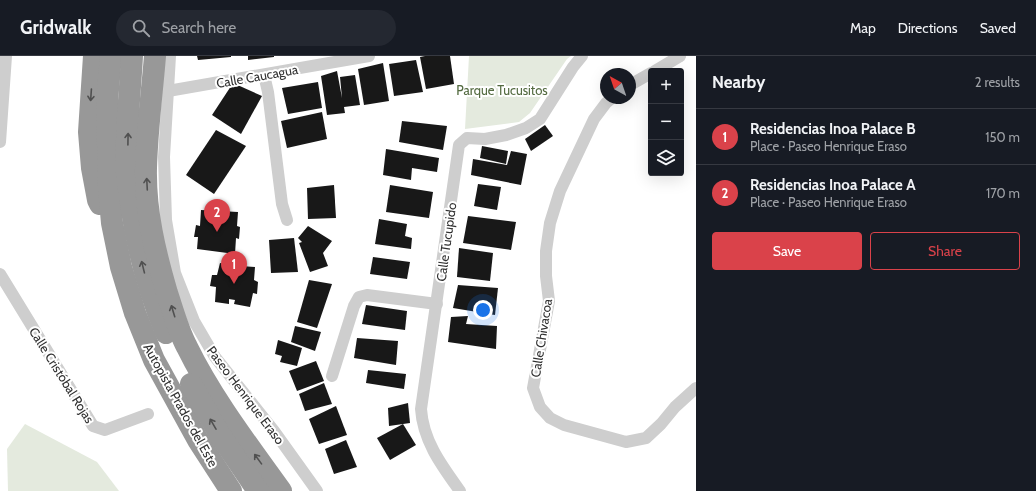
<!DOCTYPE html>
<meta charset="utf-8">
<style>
:root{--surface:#171b24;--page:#242831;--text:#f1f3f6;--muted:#9ea1a6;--line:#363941;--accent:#da424a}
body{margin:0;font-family:Cabin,sans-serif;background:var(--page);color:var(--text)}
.controls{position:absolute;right:12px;top:12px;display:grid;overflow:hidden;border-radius:4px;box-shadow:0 4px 16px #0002}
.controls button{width:36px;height:36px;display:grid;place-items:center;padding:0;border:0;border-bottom:1px solid var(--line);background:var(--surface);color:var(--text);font:20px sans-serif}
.compass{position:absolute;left:600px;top:12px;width:36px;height:36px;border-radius:50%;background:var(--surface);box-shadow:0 4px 16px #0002;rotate:320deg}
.you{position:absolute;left:483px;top:254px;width:14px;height:14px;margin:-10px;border:3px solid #fff;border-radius:50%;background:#1a73e8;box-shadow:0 0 0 6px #1a73e833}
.badge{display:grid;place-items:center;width:26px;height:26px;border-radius:50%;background:var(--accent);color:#fff;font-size:13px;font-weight:700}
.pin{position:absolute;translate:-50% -33px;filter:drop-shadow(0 1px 2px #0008)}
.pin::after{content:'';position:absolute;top:21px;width:14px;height:12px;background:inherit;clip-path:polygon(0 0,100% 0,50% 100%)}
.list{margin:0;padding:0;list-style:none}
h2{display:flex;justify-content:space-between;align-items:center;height:52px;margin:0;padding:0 16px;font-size:17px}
h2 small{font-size:13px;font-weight:400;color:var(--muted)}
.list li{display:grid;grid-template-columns:26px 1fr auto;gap:12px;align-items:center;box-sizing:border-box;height:56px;padding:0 16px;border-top:1px solid var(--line)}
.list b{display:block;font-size:15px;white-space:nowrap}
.list p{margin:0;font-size:13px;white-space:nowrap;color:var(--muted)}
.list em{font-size:13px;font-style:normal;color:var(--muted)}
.actions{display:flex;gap:8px;padding:12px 16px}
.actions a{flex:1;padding:9px 0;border:1px solid var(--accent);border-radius:4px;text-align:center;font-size:14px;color:var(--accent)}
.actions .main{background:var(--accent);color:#fff}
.icon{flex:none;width:22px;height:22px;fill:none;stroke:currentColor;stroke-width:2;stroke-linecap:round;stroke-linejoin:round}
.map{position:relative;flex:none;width:696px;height:435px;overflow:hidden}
header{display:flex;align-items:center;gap:24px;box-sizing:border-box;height:56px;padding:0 20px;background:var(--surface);border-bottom:1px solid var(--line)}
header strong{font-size:19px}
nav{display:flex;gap:22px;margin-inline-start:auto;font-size:14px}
.search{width:280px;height:36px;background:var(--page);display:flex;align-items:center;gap:10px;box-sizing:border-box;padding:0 14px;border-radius:22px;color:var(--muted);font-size:15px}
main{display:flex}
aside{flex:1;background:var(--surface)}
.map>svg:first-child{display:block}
.green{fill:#e4eade}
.building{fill:#181818}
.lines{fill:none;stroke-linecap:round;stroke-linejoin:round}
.minor{stroke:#cecece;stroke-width:12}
.motorway{stroke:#989898;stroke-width:22}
.oneway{stroke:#505050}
.labels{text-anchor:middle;stroke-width:4;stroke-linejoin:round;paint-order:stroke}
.street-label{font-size:13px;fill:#313131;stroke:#fff}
.park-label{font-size:13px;fill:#546b41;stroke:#fff}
</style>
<header>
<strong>Gridwalk</strong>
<div class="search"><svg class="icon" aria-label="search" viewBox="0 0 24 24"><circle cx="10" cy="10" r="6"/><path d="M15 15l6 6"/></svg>Search here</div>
<nav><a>Map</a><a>Directions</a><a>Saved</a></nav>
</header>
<main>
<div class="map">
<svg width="696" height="435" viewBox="0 0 696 435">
<rect width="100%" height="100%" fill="#fff"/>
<g class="green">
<path d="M469,0H571L567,3L530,57L519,66L465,73Z"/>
<path d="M25,368L97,406L119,435H8L7,393Z"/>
</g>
<g class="building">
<path d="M197,0H231V1L198,4Z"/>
<path d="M248,0H274V1L248,4Z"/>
<path d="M425,0H450L454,28L426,33L420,1Z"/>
<path d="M416,4L423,36L394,40L389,8Z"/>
<path d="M383,7L389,45L364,49L358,13Z"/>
<path d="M337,15L342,42L340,21L355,19L360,49L344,51L345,57L327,59L321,20Z"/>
<path d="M318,26L322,52L288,58L282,32Z"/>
<path d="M233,27L262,40L241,78L212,59Z"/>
<path d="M322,56L327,83L287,92L281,65Z"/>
<path d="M402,65L447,70L443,94L399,86Z"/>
<path d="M545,69L553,80L531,95L525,83Z"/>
<path d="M216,74L246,90L214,138L186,119Z"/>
<path d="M482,90L508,95L506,108L480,102Z"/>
<path d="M386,93L439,102L437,116L412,112L411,124L383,119Z"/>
<path d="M511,95L527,98L521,129L471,119L473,103L507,109Z"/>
<path d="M478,128L501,131L497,154L474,150Z"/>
<path d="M334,129L336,162L308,163L307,132Z"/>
<path d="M390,129L433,136L429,162L386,156Z"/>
<path d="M201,154L238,156L237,170L240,171L239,183L236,182L235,198L197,193L198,181H194L196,169L200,170Z"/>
<path d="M468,160L516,166L511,194L463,187Z"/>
<path d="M379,163L407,168L405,180L412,182L411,193L375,188Z"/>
<path d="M308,170L332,185L323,197L328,210L310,216L299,187L302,186L298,182Z"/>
<path d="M294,182L298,216L271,217L269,184Z"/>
<path d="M459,192L493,197L490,225L457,221Z"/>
<path d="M373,201L410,206L407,223L370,218Z"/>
<path d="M220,207L236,210L235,214H239L240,210L255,211L254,224L258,226L257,238L253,237L250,251L234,248L235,244L229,243V248L215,246L216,231L210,230L212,219H217Z"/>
<path d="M309,224L332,228L317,272L297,266Z"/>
<path d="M458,229L498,232L495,259L453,252Z"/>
<path d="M366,249L407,255L405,274L362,268Z"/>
<path d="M468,260L466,268L497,270L496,293L448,286L451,261Z"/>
<path d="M295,270L321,276L315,295L291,286Z"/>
<path d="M357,282L398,285L396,309L354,302Z"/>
<path d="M278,284L302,292L297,310L280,306L282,300L275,298Z"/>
<path d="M316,305L324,325L297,335L289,315Z"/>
<path d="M368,314L406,318L404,333L366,327Z"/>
<path d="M324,327L332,348L305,355L299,338Z"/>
<path d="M408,347L410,367L389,370L388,352Z"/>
<path d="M336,350L347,379L319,388L309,363Z"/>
<path d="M403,368L416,389L390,404L377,382Z"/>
<path d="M346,384L357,411L334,418L325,393Z"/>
</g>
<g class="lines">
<g class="minor">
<path d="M170,0L164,101L166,164L175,217L194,265L215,301L274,375L317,435"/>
<path d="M655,15L680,0"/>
<path d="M264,19L268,36L282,148L287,164"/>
<path d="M630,29L651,17"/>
<path d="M168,35L369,0"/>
<path d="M612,42L606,47L594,63L560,135L550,167L546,195V220L549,245L533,332L540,351L550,362L564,369L626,386L646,382L661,368L675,351L696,332"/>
<path d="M0,86L6,0"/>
<path d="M0,218L93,370L105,374L148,358"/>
<path d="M332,320L354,250L359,241L367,239L437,248"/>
<path d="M460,435C442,410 423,385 421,353L459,89L467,82L485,83L506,79L526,72L540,63L573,11L582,0"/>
</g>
<g class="motorway">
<path d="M94,0L89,76L92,112L98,144L100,148"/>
<path d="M111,0L107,45L109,134L112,167L121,211L135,257L154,304L198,384L231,435"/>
<path d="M132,0C130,39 125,79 127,118C128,128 130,139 131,148C137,193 149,236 166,277"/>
<path d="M155,0C152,37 147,74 146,112C145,155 155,196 167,237C173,255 178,274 187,291C212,342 248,389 281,435"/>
<path d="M191,328L220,379L258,435"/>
</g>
</g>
<defs><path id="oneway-shaft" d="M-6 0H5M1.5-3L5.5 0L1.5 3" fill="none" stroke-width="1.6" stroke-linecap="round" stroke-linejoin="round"/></defs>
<g class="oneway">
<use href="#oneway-shaft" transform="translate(91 39) rotate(94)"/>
<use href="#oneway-shaft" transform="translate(128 83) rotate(-89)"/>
<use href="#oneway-shaft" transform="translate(147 128) rotate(-93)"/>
<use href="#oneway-shaft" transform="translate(143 211) rotate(-104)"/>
<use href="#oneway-shaft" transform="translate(173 255) rotate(-107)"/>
<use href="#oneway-shaft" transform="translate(213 368) rotate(-120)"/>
<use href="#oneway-shaft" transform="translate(258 403) rotate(-126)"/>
</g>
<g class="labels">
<g class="street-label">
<text transform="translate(257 20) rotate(-10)" y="5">Calle Caucagua</text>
<text transform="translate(446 186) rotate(-82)" y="5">Calle Tucupido</text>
<text transform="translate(541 282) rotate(-81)" y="5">Calle Chivacoa</text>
<text transform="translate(62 319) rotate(58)" y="5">Calle Cristóbal Rojas</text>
<text transform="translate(246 339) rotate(53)" y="5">Paseo Henrique Eraso</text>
<text transform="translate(181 349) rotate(61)" y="5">Autopista Prados del Este</text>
</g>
<g class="park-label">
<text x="502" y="39">Parque Tucusitos</text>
</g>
</g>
</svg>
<div class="controls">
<button>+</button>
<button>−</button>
<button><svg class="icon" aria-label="layers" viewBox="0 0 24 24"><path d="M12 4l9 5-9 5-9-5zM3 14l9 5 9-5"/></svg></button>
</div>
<svg class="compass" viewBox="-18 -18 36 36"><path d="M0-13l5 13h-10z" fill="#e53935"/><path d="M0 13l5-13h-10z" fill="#9ea1a6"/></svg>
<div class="you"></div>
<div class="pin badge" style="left:234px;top:228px">1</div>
<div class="pin badge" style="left:217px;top:176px">2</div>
</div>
<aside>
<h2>Nearby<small>2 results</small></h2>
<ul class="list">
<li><span class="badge">1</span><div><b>Residencias Inoa Palace B</b><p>Place · Paseo Henrique Eraso</p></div><em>150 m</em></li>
<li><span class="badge">2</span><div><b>Residencias Inoa Palace A</b><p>Place · Paseo Henrique Eraso</p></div><em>170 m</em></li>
</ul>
<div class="actions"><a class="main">Save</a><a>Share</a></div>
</aside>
</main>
